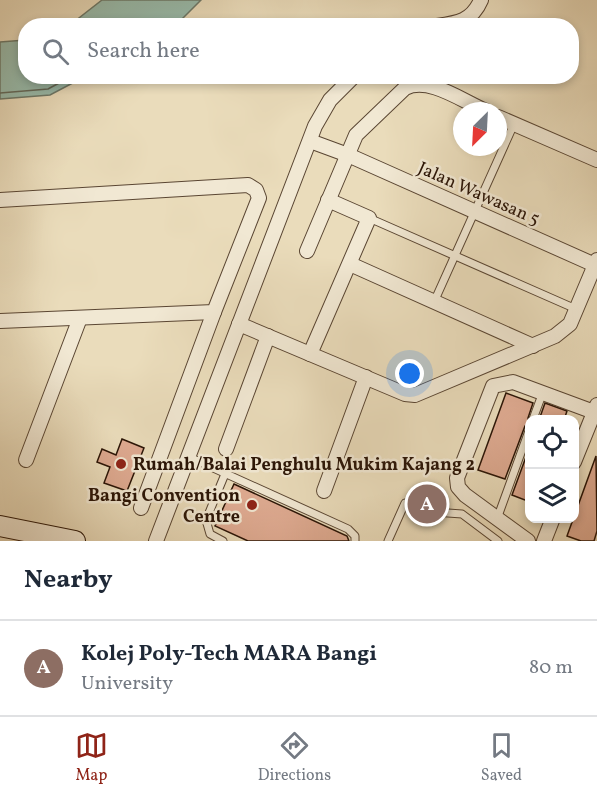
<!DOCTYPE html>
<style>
:root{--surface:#fff;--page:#f6f6f7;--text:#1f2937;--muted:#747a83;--line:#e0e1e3;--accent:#8f2418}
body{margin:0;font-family:Vollkorn,serif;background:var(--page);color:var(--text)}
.controls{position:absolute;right:18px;bottom:18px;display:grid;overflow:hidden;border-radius:12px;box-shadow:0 3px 9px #0003}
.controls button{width:54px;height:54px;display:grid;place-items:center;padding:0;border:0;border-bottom:2px solid var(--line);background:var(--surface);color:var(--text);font:30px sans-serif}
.compass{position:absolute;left:453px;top:102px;width:54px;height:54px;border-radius:50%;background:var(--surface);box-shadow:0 3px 9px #0003;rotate:204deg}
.you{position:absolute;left:410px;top:374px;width:21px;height:21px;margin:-15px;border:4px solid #fff;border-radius:50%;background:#1a73e8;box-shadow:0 0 0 9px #1a73e833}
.badge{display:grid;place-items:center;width:39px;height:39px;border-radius:50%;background:var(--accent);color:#fff;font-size:20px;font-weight:700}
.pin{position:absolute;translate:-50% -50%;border:3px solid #fff;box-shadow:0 2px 6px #0006}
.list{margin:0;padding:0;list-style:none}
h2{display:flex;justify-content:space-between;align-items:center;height:78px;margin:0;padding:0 24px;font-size:26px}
h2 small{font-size:20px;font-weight:400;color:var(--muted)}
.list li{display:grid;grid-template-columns:39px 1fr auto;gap:18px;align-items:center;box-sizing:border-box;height:96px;padding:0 24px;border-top:2px solid var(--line)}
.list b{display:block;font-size:22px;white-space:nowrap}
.list p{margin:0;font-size:20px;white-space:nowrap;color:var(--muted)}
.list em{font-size:20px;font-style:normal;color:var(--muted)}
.icon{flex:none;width:33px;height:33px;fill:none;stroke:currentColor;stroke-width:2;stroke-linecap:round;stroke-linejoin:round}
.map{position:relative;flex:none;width:597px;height:541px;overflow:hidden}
.search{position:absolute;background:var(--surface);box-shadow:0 3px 9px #0003;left:18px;right:18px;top:18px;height:66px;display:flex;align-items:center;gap:15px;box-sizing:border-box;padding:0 21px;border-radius:24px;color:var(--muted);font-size:22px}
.sheet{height:174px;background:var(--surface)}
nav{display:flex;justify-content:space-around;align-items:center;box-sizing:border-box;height:84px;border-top:2px solid var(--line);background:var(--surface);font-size:16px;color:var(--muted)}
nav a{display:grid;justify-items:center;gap:3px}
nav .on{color:var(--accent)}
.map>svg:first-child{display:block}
.water{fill:#98bcad;stroke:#6c796a;stroke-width:1.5}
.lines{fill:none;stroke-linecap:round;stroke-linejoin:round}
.shore{stroke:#61685a;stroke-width:1.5}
.building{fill:#deaa91;stroke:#2a1406;stroke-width:1.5}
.service-casing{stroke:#5a4633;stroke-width:9}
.minor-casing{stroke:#5a4633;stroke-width:16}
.secondary-casing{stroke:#2a1406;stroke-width:22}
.service{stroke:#f1e8d3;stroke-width:7}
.minor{stroke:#f1e8d3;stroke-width:14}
.secondary{stroke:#f1e8d3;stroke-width:20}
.poi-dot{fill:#8f2418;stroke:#f1e8d3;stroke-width:2}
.labels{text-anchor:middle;stroke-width:5;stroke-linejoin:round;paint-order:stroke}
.street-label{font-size:18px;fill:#2a1406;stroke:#f1e8d3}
.poi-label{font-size:18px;font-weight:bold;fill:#2a1406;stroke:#f1e8d3;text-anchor:start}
</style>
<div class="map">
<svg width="597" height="541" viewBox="0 0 597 541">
<rect width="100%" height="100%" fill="#eadcbb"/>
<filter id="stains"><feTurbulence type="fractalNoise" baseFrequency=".00333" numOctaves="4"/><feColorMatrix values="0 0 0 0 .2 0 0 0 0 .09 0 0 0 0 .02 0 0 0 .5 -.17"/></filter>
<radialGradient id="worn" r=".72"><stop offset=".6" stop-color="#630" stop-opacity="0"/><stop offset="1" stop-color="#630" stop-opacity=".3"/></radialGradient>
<g class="water">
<path d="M102,0H201L176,25H70Z"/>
<path d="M25,40L26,76L84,77L50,95L0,99V42Z"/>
</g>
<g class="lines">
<path class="shore" d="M0,93L48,89L72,76"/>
</g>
<g class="building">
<path d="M506,393L533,403L528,418L529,423L525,426L505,479L478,470Z"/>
<path d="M545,403L567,411L564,420H539Z"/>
<path d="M122,439L144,448L127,491L104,483L110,467L97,462L102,449L116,455Z"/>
<path d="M530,446V502L512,495Z"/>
<path d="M596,456L597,531L594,541H581L567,536Z"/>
<path d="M234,484L347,536L349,541H248L215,526Z"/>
</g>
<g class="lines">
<g class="service-casing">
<g id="service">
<path d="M369,218L576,309"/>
<path d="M434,302L514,124"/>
<path d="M533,419L543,392"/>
<path d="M189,457L348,529L355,536V541"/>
<path d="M497,519L530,428"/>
<path d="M223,541L210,534L206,520L225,474"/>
<path d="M388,541L405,503L434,512L462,514L498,541"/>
</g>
</g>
<g class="minor-casing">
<g id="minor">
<path d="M437,26C458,23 472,21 481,0"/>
<path d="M498,117L597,160"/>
<path d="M310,141L348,155L595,265"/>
<path d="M0,200L248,185L256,190L259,198L214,312L0,321"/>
<path d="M307,251L356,135L405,88C429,76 462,101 486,111"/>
<path d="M350,264L533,346"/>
<path d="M239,324L405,394L415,395L555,336L570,324L597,260"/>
<path d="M310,354L369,218L328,200"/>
<path d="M226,449L268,336"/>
<path d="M26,460L80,318"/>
<path d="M574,462L597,405"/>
<path d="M324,491L366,377"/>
<path d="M141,508L214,312"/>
<path d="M156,541L315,126L330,100L354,76"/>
<path d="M528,541L465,495L458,487L457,478L493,386L513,382L594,412"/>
<path d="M544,541L553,518"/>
</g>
</g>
<g class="secondary-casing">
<path id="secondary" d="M0,526L75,541"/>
</g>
<use href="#service" class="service"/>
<use href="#minor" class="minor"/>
<use href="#secondary" class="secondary"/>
</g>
<g class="poi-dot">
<circle cx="121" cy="464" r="6"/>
<circle cx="252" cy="505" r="6"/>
</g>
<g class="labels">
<g class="street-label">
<text transform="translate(479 193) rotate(24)" y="6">Jalan Wawasan 5</text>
</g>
<g class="poi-label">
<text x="133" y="470">Rumah/Balai Penghulu Mukim Kajang 2</text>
<text x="240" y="501" text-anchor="end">Bangi Convention<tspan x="240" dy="21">Centre</tspan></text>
</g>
</g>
<rect width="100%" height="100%" filter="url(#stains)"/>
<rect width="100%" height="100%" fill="url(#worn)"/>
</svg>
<div class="controls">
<button><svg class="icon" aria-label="locate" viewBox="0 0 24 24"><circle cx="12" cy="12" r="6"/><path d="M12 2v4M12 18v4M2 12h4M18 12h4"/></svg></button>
<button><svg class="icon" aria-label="layers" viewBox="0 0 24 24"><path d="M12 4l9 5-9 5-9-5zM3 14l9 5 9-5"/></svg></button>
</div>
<svg class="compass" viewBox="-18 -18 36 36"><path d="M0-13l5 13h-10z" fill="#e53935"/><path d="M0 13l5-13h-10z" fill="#747a83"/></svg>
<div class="you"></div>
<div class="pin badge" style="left:427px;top:504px;background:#8d6e63">A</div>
<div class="search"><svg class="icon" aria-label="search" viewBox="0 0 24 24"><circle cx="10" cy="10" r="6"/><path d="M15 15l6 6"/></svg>Search here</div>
</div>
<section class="sheet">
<h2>Nearby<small></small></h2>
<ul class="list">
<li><span class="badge" style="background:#8d6e63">A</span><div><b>Kolej Poly-Tech MARA Bangi</b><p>University</p></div><em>80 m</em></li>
</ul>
</section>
<nav>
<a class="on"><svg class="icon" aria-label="map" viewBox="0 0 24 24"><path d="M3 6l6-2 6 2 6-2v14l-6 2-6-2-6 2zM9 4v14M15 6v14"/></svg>Map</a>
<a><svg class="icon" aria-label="directions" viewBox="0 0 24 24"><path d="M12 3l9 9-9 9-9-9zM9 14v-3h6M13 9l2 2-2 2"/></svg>Directions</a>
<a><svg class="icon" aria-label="saved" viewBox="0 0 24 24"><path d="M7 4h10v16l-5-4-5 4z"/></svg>Saved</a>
</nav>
